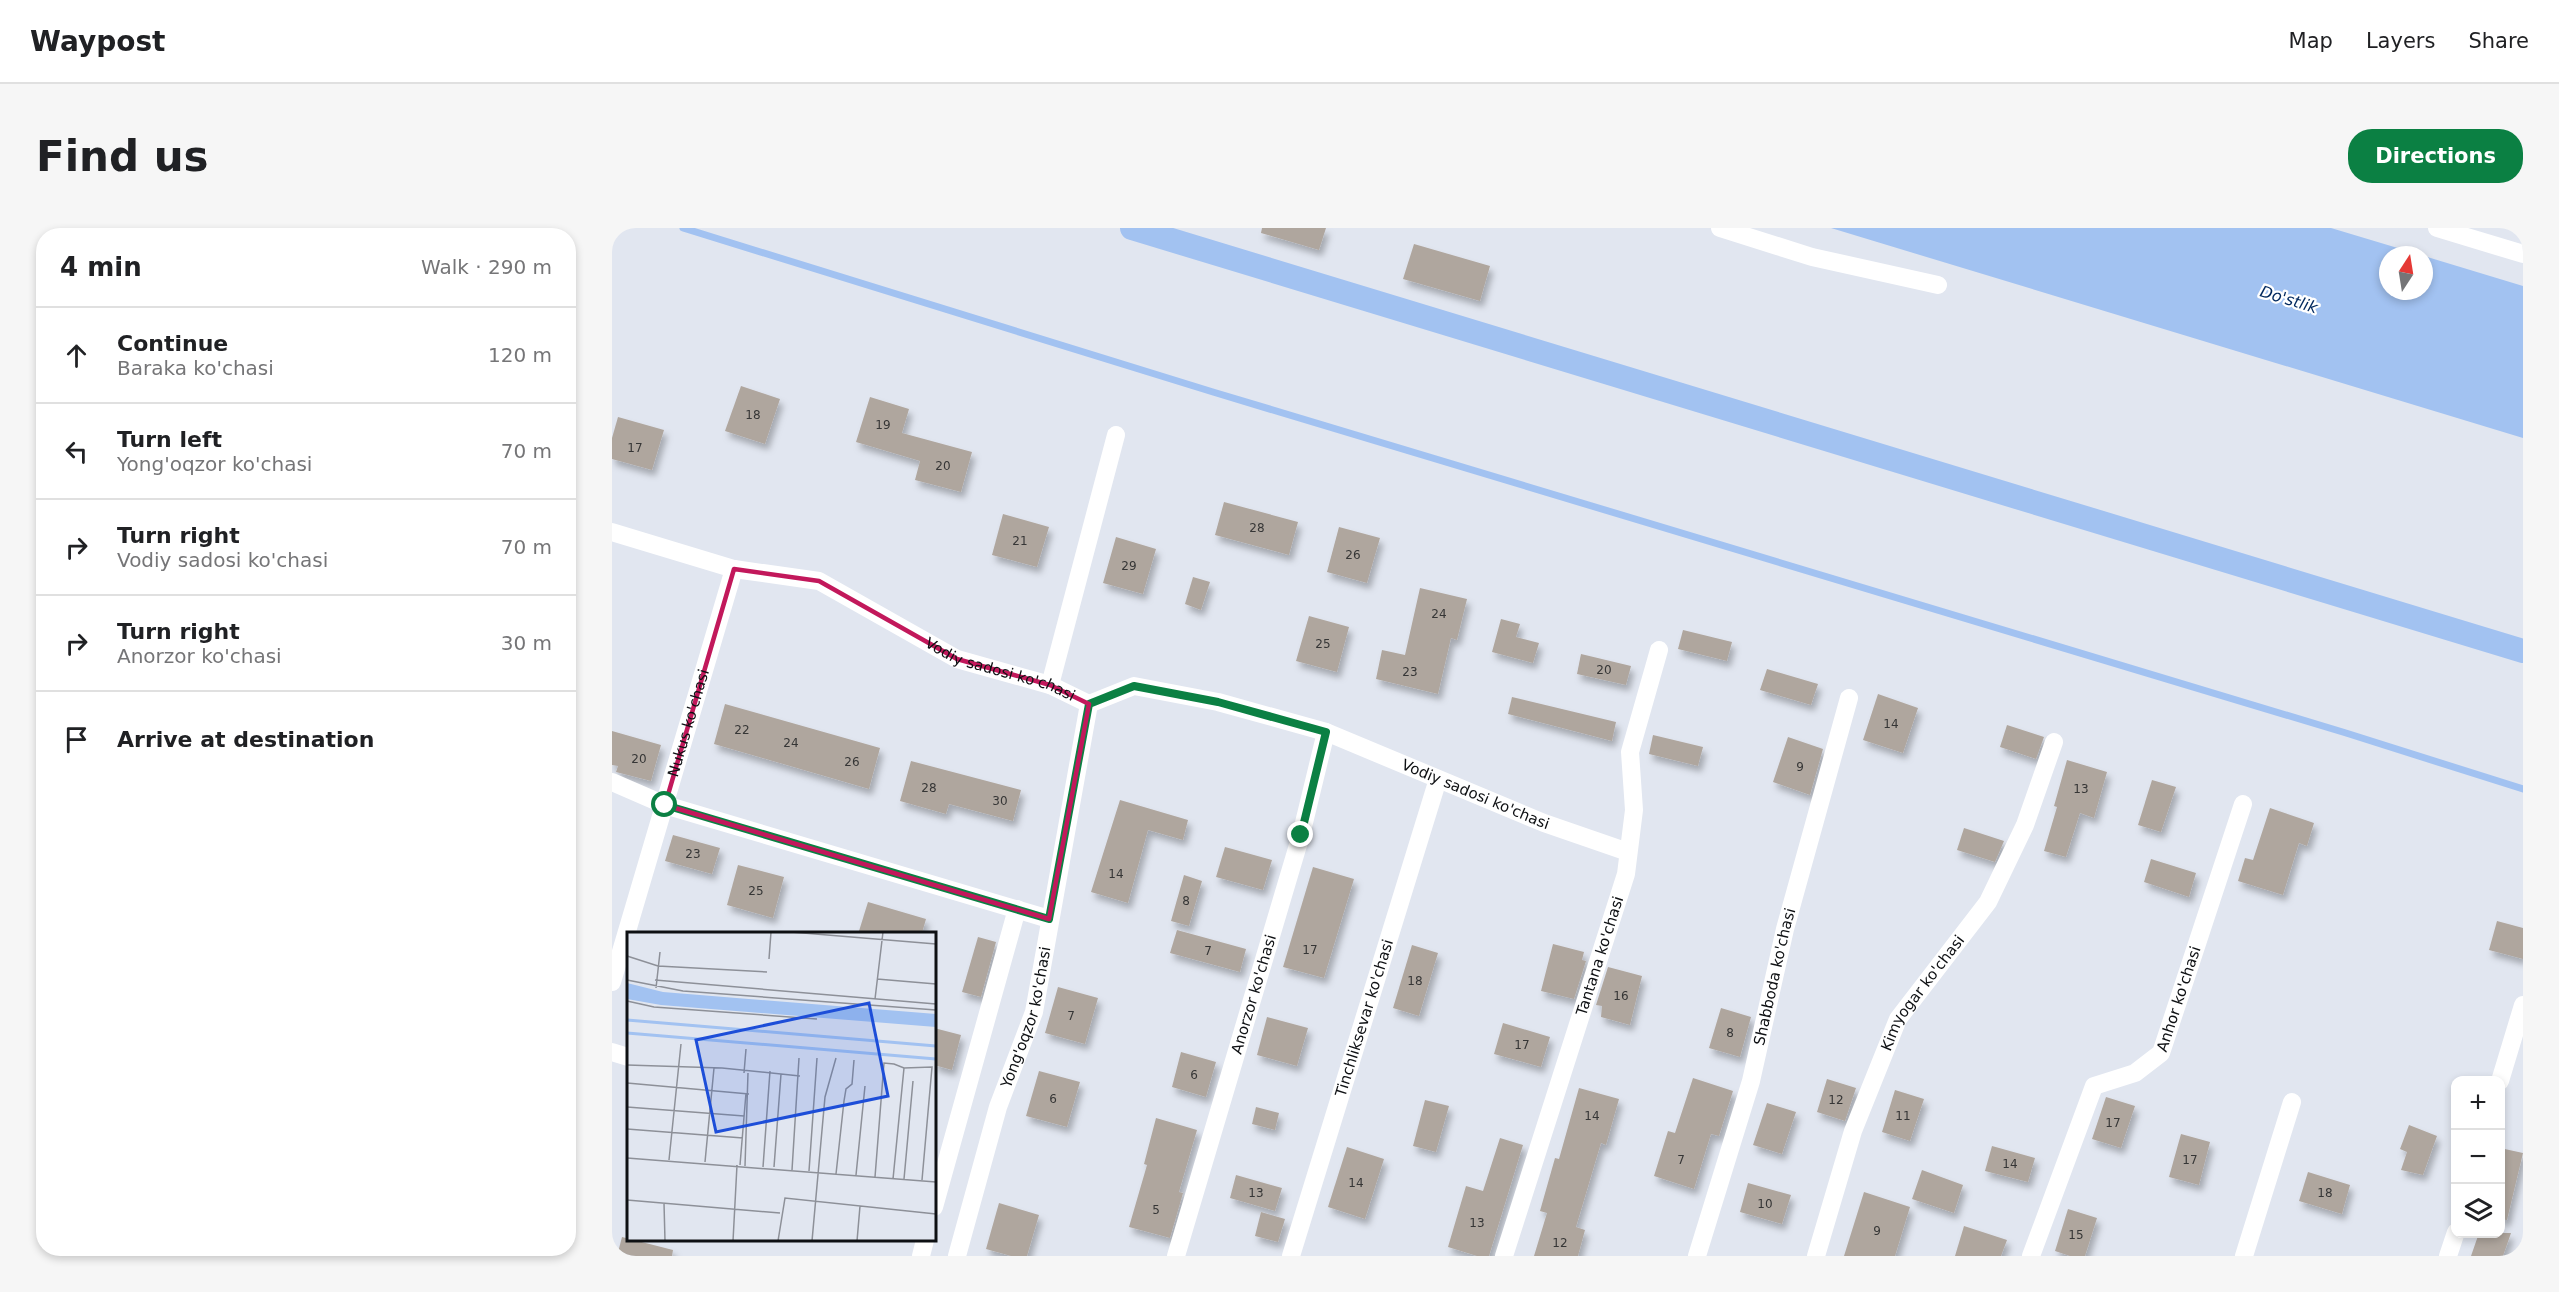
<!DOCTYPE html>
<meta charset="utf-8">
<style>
:root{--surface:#fff;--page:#f6f6f6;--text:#202124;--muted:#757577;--line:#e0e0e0;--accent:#0b8043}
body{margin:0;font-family:"DejaVu Sans",sans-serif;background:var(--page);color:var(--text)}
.controls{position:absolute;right:18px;bottom:18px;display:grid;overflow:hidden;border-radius:12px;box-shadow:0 3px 9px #0003}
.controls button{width:54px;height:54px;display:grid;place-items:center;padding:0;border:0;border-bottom:2px solid var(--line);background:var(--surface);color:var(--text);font:30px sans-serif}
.compass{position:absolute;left:1767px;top:18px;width:54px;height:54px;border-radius:50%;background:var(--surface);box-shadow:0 3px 9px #0003;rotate:12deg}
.stop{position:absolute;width:18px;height:18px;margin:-14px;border:4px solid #0b8043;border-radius:50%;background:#fff}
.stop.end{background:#0b8043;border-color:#fff;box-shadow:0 2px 6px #0008}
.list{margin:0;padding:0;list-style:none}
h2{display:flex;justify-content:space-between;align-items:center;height:78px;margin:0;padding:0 24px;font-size:26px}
h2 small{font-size:20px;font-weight:400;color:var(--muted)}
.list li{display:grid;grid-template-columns:39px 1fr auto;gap:18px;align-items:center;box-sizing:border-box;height:96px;padding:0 24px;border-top:2px solid var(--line)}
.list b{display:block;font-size:22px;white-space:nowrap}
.list p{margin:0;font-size:20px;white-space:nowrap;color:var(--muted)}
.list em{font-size:20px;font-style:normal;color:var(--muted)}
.icon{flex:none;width:33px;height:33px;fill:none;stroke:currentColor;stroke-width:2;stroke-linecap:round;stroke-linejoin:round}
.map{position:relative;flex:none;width:1911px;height:1028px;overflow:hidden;border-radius:24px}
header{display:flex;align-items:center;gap:36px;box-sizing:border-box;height:84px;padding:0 30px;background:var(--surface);border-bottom:2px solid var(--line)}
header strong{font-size:28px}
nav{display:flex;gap:33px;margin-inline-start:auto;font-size:21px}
.intro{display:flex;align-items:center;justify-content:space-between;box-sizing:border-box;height:144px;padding:0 36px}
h1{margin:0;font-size:42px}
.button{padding:15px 27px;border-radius:24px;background:var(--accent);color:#fff;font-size:21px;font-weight:700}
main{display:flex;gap:36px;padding:0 36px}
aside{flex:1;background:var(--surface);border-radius:24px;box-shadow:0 3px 9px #0003}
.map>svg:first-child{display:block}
.water{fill:#a2c2f1}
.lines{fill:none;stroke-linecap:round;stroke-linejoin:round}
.stream{stroke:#a2c2f1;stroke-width:7}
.canal{stroke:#a2c2f1;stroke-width:24}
.building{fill:#afa69e;filter:url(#shadow)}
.minor{stroke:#fff;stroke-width:18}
.route{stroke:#0b8043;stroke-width:8}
.marked{fill:none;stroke:#c2185b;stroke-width:4.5;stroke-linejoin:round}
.labels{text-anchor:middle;stroke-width:4.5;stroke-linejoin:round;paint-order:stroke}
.number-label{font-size:12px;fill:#363636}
.street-label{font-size:15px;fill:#0e1013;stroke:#fff}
.water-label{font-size:16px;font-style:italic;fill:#01285e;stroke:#fff}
.inset-river{fill:none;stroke:#a2c2f1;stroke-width:3}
.inset-road{fill:none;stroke:#8d9098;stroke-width:1.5}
.view{fill:#1d4ed8;fill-opacity:0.15;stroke:#1d4ed8;stroke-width:3}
.inset-edge{fill:none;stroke:#0e1013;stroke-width:3}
</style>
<header>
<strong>Waypost</strong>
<nav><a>Map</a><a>Layers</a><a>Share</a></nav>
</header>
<div class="intro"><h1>Find us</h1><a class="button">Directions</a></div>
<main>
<aside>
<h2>4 min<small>Walk · 290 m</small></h2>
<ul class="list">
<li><svg class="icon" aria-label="ahead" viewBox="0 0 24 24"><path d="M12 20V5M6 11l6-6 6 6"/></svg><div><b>Continue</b><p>Baraka ko'chasi</p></div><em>120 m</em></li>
<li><svg class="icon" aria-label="left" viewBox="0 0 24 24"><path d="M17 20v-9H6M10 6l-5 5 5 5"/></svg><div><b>Turn left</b><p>Yong'oqzor ko'chasi</p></div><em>70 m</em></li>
<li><svg class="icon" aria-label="right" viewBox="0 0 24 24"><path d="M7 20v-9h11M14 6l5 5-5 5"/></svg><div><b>Turn right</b><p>Vodiy sadosi ko'chasi</p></div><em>70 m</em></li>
<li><svg class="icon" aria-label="right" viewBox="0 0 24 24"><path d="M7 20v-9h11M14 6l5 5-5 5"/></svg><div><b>Turn right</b><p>Anorzor ko'chasi</p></div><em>30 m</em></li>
<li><svg class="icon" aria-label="arrive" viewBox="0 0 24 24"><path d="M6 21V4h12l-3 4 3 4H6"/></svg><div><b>Arrive at destination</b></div></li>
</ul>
</aside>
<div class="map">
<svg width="1911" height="1028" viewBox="0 0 1911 1028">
<defs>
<filter id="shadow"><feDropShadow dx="3.5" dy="6" stdDeviation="3" flood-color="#0004"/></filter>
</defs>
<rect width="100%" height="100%" fill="#e1e6f0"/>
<path class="water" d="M1219,0H1719L1809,27H1776V63H1812V28L1911,58V210Z"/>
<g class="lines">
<path class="stream" d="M71,0L601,164L1734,505L1911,561"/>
<path class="canal" d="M520,0L1911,423"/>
</g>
<g class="building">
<path d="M650,0H714L707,22L649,5Z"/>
<path d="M802,16L878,38L868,73L791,51Z"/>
<path d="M129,158L168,171L153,216L113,203Z"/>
<path d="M258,169L297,181L290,205L360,224L349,264L303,252L308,233L244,214Z"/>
<path d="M6,189L52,202L40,242L0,231V210Z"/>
<path d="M612,274L686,294L677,327L603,307Z"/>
<path d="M391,286L437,299L425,339L380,327Z"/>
<path d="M727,299L768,310L755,355L715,344Z"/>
<path d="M504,309L544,321L531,366L491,355Z"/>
<path d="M581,349L598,354L589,382L573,376Z"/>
<path d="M808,360L855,371L845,412L839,410L826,466L764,451L770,422L793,427Z"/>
<path d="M697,388L737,399L725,444L684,433Z"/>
<path d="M889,391L908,396L904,409L927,415L921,435L880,424Z"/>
<path d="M1071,402L1120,414L1115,433L1066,421Z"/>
<path d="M969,426L1019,438L1014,457L965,446Z"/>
<path d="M1155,441L1206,456L1199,477L1148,462Z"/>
<path d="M1266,466L1306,480L1291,525L1251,512Z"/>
<path d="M900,469L1004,494L1000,513L896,486Z"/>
<path d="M113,476L268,520L257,561L102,516Z"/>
<path d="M1395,497L1432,509L1424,531L1388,519Z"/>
<path d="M0,503L49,517L39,553L4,544L6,538L0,537Z"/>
<path d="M1041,507L1091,519L1086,538L1037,526Z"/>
<path d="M1176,509L1211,521L1198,567L1161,554Z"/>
<path d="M1455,532L1495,544L1482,590L1468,585L1454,629L1432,623L1445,579L1442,578Z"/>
<path d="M299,533L409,562L401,593L337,576L334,586L288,573Z"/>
<path d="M1540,552L1564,559L1549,604L1526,597Z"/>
<path d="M508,572L576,592L571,612L536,602L516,675L479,664Z"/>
<path d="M1658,580L1702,595L1695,618L1687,615L1671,667L1626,653L1633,630L1641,632Z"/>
<path d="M1352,600L1392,613L1383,634L1345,622Z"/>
<path d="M61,607L108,620L100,646L53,633Z"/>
<path d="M613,619L660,632L651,662L604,649Z"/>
<path d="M1539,631L1584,645L1577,669L1532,654Z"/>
<path d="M126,637L172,649L161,690L115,677Z"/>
<path d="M701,639L742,651L712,750L671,739Z"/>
<path d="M572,647L590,653L577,698L559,693Z"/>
<path d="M256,674L314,691L310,705H257L247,703Z"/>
<path d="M1885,693L1911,700V731L1877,722Z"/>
<path d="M565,702L634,721L628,744L558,725Z"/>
<path d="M366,709L384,714L369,769L350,764Z"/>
<path d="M941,716L972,724L970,732L974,733L962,771L929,763Z"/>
<path d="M800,717L826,725L807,788L781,780Z"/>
<path d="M996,739L1030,748L1018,797L989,789L990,778L984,777Z"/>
<path d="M446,759L486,770L473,816L433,805Z"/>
<path d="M1109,780L1139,789L1128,829L1097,820Z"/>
<path d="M655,789L696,800L685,838L645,827Z"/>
<path d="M891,795L938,809L929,839L882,826Z"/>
<path d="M322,800L349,807L340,842L322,837Z"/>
<path d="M569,824L604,834L594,869L560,859Z"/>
<path d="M427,843L468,854L455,899L414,888Z"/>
<path d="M1081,850L1121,863L1107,908L1099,906L1082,961L1042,948L1056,903L1063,905Z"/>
<path d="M1215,851L1244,860L1233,893L1205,884Z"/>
<path d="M967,860L1007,871L994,917L989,915L964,999L973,1002L966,1028H922L935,985L928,983L943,930L947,931Z"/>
<path d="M1283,862L1312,871L1298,913L1270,904Z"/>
<path d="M1494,869L1523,878L1509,920L1480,911Z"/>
<path d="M813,872L837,878L824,924L801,918Z"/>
<path d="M1155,875L1184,884L1170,926L1141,917Z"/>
<path d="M644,879L667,885L663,902L640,896Z"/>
<path d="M544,890L585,902L567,964L571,965L558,1010L517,999L535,937L532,936Z"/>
<path d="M1797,897L1825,908L1811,947L1789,942L1795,924L1788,921Z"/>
<path d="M1569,906L1598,914L1587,957L1557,949Z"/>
<path d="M888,910L911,917L877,1028H865L836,1019L854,958L871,963Z"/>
<path d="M1380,918L1423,930L1416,954L1373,943Z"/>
<path d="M735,919L772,931L753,991L716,979Z"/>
<path d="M1888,920L1911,925L1895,992L1888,991Z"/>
<path d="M1310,942L1351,957L1342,985L1300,971Z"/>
<path d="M1696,944L1738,957L1730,986L1687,973Z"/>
<path d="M624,947L670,960L663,983L618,970Z"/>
<path d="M1136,955L1179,967L1170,996L1128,984Z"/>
<path d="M1252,964L1298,979L1283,1028H1232Z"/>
<path d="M387,975L427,987L415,1028H399L374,1021Z"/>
<path d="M1456,981L1485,990L1473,1028H1458L1443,1023Z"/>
<path d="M649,984L673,991L666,1014L643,1008Z"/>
<path d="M1352,998L1395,1012L1389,1028H1343Z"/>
<path d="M1867,1005H1899L1891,1028H1859Z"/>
<path d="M10,1009L61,1022L60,1028H5Z"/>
</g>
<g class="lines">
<g class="minor">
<path d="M1108,0L1200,29L1326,57"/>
<path d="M1825,0L1911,26"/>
<path id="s1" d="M0,304L122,341L207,353L345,431L438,457L477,476L522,458L606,474L714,504L932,595L1016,624"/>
<path d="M438,457L504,207"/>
<path d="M0,554L53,577L437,691"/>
<path id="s2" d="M0,754L122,341"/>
<path d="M0,824L16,829"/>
<path d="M1888,853L1911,777"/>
<path d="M322,979L405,681"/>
<path d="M309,1028L313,1012"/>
<path id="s3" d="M345,1028L386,879L422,784L477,476"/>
<path id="s4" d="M564,1028L689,607L714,504"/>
<path id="s5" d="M679,1028L826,551"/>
<path id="s6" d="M892,1028L1014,646L1022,582L1018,524L1047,422"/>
<path id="s7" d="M1085,1028L1139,853L1173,701L1237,470"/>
<path id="s8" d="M1204,1028L1241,903L1286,791L1376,674L1413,597L1442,514"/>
<path id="s9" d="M1419,1028L1482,858L1523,845L1549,825L1631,576"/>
<path d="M1632,1028L1680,874"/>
<path d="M1836,1028L1844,1004"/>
</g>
</g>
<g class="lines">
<path class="route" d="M53,577L437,691L477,476L522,458L606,474L714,504L689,607"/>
</g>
<path class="marked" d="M122,341L207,353L345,431L438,457L477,476L437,691L53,577Z"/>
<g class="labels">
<g class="number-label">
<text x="141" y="191">18</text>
<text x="271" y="201">19</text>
<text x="23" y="224">17</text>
<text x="331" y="242">20</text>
<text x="645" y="304">28</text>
<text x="408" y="317">21</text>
<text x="741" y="331">26</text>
<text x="517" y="342">29</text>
<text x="827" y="390">24</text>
<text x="711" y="420">25</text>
<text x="992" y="446">20</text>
<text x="798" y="448">23</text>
<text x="1279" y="500">14</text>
<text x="130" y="506">22</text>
<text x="179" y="519">24</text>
<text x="27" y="535">20</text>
<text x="240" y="538">26</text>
<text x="1188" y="543">9</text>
<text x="317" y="564">28</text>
<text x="1469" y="565">13</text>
<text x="388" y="577">30</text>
<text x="81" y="630">23</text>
<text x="504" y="650">14</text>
<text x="144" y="667">25</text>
<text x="574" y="677">8</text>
<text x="698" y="726">17</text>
<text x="596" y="727">7</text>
<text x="803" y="757">18</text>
<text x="1009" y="772">16</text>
<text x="459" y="792">7</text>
<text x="1118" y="809">8</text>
<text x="910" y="821">17</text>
<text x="582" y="851">6</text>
<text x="441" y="875">6</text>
<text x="1224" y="876">12</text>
<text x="980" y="892">14</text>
<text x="1291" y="892">11</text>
<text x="1501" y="899">17</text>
<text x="1069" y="936">7</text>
<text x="1578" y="936">17</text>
<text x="1398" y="940">14</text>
<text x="744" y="959">14</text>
<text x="644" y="969">13</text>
<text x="1713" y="969">18</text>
<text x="1153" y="980">10</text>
<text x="544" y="986">5</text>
<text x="865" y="999">13</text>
<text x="1265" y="1007">9</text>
<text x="1464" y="1011">15</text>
<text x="948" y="1019">12</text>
</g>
<g class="street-label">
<text dy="5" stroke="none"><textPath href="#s1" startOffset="416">Vodiy sadosi ko'chasi</textPath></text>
<text dy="5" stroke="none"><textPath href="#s2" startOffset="270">Nukus ko'chasi</textPath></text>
<text dy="5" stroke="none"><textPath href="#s1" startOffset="920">Vodiy sadosi ko'chasi</textPath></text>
<text dy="5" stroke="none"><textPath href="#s6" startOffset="315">Tantana ko'chasi</textPath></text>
<text dy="5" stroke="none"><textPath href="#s7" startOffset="290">Shabboda ko'chasi</textPath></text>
<text dy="5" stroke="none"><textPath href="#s4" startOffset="273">Anorzor ko'chasi</textPath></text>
<text dy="5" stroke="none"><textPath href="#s8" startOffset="286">Kimyogar ko'chasi</textPath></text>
<text dy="5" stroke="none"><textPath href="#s9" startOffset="314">Anhor ko'chasi</textPath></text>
<text dy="5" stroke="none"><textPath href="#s3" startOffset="249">Yong'oqzor ko'chasi</textPath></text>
<text dy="5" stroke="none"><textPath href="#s5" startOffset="249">Tinchliksevar ko'chasi</textPath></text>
</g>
<g class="water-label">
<text transform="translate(1677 71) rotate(17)" y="6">Do'stlik</text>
</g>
</g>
<g transform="translate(15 704)">
<rect width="309" height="309" fill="#e1e6f0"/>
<path d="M0,51L36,60L309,82V95L34,73L0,67Z" fill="#a2c2f1"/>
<path class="inset-river" d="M0,88L309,114M0,101L309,127"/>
<path class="inset-road" d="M164,0L309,12M0,24L31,34L140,40M142,27L144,0M250,47L309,52M0,48L56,59L309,78M28,48L309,72M29,56L33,20M248,67L256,0M0,69L27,75L190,87M0,133L95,136L173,144M117,141L119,117M0,151L122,162M0,175L117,184M0,197L116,206M0,226L309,250M42,228L54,112M78,230L87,136M113,233L119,161M118,234L121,141M136,235L143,139M147,235L154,142M165,238L172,126M182,239L190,126M209,242L217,169L219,157L225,152L227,128M229,243L238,154M248,245L257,131L267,132L277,136L305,135L295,248M266,247L277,136M277,247L286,149M0,268L153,281M37,271L38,309M106,309L110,233M151,309L158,266L309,282M185,309L198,165L209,126M230,309L233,274"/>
<path class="view" d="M242,71L261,164L89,200L69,108Z"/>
<rect width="309" height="309" class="inset-edge"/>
</g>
</svg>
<div class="controls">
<button>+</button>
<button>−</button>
<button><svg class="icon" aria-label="layers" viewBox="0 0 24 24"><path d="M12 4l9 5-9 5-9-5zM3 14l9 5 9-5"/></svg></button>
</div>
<svg class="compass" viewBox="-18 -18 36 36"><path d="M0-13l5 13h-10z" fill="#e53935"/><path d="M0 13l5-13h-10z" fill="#757577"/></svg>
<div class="stop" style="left:53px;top:577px"></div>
<div class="stop end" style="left:689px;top:607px"></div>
</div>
</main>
